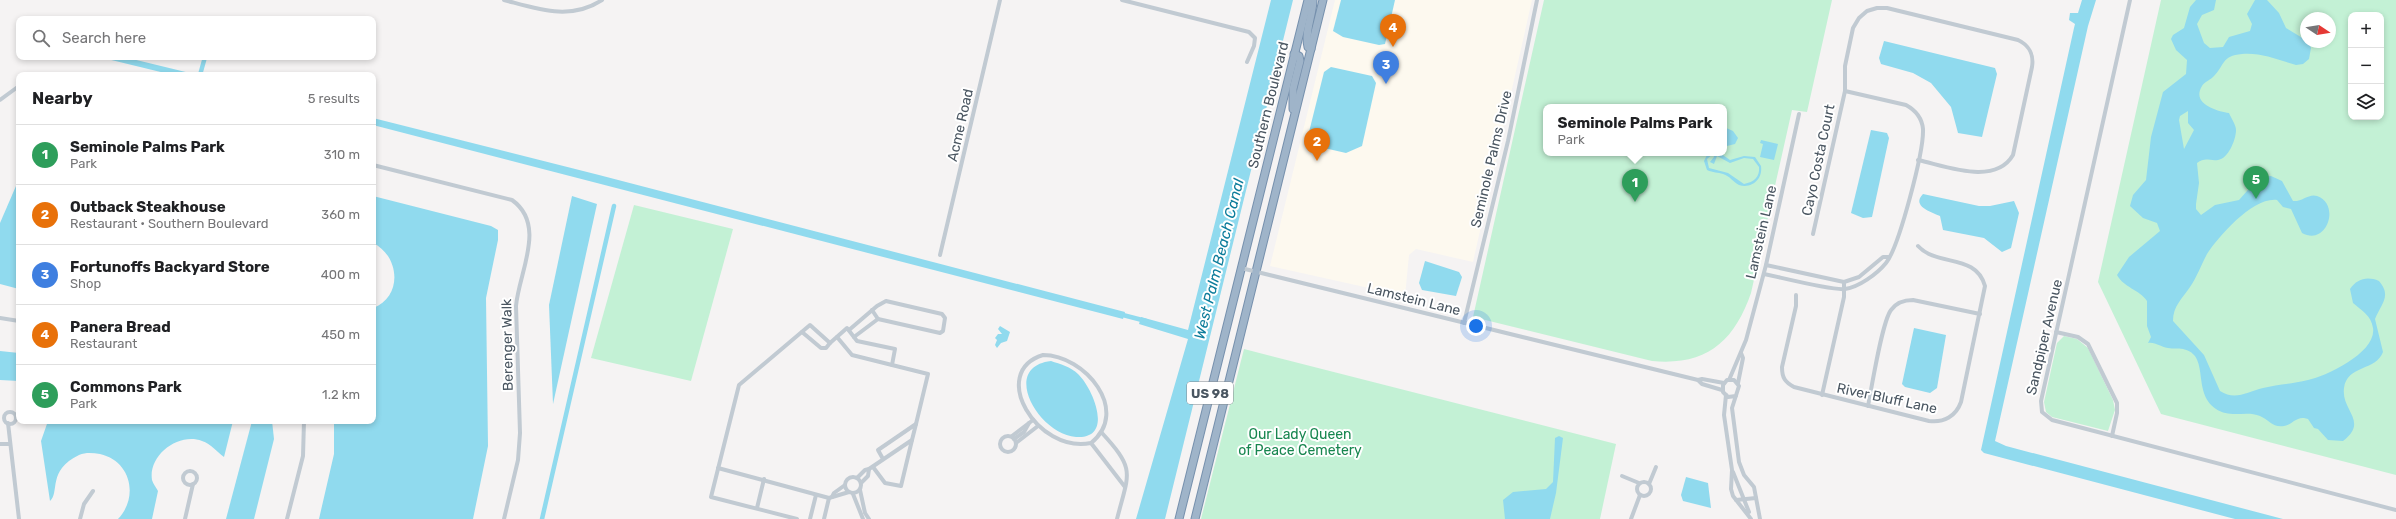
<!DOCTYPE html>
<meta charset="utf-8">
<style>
:root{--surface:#fff;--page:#f6f6f6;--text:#202124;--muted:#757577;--line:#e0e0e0;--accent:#0b8043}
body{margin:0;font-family:Rubik,sans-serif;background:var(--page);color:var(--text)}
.controls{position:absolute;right:12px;top:12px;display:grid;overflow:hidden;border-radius:8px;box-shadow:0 2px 6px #0003}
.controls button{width:36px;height:36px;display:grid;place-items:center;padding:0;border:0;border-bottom:1px solid var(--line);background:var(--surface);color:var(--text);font:20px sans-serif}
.compass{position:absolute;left:2300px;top:12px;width:36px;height:36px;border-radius:50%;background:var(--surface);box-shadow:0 2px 6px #0003;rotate:102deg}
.you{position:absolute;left:1476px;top:326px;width:14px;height:14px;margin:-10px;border:3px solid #fff;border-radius:50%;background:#1a73e8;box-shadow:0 0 0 6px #1a73e833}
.badge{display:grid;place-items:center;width:26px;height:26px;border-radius:50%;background:var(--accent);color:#fff;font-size:13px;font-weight:700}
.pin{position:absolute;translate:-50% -33px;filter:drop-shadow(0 1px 2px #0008)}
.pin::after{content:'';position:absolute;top:21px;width:14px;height:12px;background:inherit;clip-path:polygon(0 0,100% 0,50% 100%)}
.popup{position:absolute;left:1543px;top:104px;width:184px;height:52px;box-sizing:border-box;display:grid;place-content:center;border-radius:8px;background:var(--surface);filter:drop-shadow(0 1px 3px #0005);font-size:13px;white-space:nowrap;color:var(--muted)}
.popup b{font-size:15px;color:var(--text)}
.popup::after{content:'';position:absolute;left:50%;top:100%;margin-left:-8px;border:8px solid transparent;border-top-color:var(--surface)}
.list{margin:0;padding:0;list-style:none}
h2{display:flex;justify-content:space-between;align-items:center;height:52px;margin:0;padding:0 16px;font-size:17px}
h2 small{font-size:13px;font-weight:400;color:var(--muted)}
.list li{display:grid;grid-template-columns:26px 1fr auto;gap:12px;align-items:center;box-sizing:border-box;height:60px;padding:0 16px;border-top:1px solid var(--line)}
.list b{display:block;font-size:15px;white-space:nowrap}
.list p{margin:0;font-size:13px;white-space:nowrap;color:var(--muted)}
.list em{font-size:13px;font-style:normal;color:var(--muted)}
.icon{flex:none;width:22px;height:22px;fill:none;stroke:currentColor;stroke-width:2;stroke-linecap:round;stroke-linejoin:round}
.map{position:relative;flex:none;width:2396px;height:519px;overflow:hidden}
.search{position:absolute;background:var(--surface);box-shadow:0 2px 6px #0003;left:16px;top:16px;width:360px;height:44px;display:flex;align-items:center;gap:10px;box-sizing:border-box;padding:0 14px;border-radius:8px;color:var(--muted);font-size:15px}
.panel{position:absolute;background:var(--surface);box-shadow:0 2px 6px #0003;left:16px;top:72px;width:360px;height:352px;border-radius:8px}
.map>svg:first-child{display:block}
.commercial{fill:#fdf9ef}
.green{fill:#c3f1d5;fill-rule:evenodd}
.water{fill:#90daee;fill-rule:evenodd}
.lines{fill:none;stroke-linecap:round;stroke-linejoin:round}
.canal{stroke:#90daee;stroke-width:4.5}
.trunk-casing{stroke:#7690ad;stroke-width:9}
.minor{stroke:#c1cad2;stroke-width:4}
.trunk{stroke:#9fb4c9;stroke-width:7}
.labels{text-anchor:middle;stroke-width:4;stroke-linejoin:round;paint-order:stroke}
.shield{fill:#fff;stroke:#808990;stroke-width:1}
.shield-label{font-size:13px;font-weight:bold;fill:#4a5661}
.street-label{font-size:14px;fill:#4a5661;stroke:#fff}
.park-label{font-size:14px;fill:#17864f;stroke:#fff}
.water-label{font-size:15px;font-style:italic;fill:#0c7c9b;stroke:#fff}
</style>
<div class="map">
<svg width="2396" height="519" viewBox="0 0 2396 519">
<rect width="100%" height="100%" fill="#f5f3f3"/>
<path class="commercial" d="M1335,0H1532L1473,262L1416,249L1409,255L1405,296L1270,266Z"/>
<g class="green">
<path d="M1544,0H1832L1807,112L1792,110L1751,293C1734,342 1706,366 1652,361L1473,317ZM1546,107H1724V153H1546Z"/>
<path d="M2161,0H2396V475L2161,414L2098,282ZM2351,15H2381V117H2351ZM2306,18H2330V42H2306Z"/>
<path d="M634,205L733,229L691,381L591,358Z"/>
<path d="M2064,336L2077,339L2088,348L2113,400L2115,410L2108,431L2052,417L2046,412L2044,402L2057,343Z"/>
<path d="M1244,349L1616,444L1600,519H1201Z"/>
</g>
<g class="water">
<path d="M1271,0H1293L1165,519H1136L1188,339L1139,324L1141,317L1188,330Z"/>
<path d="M1341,0H1395L1385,44L1379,45L1343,37L1333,31Z"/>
<path d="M2082,0H2096L2088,26L1995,441L2006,446L2283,519H2235L1984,453L1981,450L2074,28L2075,24L2069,20L2070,13H2078Z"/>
<path d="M2196,0H2216L2214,10L2202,15L2197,24L2204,43L2210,48L2223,47L2229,37L2250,31L2252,24L2247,14L2255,0H2267L2279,13L2286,28L2309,42L2311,48L2309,59L2303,64L2296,65C2279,60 2260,52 2242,54C2221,56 2225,65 2214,76C2211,80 2205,81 2202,86C2191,104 2217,111 2229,113C2231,118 2236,125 2236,130C2236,140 2228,159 2218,160C2209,161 2205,157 2197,163L2199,183L2196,204V209L2201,215L2215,205L2239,200L2255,182L2264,177L2271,176L2282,181L2293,201C2302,202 2309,193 2317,196C2341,204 2327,247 2302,233L2291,209L2283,207L2277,200C2253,197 2219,236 2207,254C2201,265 2197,277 2190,287C2182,299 2173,306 2173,321L2204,355L2220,391C2235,401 2247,392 2263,388C2278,384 2293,384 2308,380C2327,376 2377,352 2373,328C2371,315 2362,311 2353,303L2350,289C2357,279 2367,276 2379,281C2392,296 2381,304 2375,319L2383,352C2376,371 2347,365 2344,388C2341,411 2369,421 2343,441L2328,440L2318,429L2314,428L2308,419L2304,418C2296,417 2291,425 2284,426C2273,428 2269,420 2260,416C2246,410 2231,419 2216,409C2191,392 2211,355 2183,349C2178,348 2173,349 2168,348C2160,347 2156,342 2148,343L2151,337L2147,326V301C2139,289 2124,288 2117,275L2129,257L2160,231L2157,223L2143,218L2130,206L2133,195L2146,180L2151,137L2163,92L2186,74L2187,60L2176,50L2171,39L2173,35L2184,28L2190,7ZM2188,111V123L2194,130L2184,149L2179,120L2180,116Z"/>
<path d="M1884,41L1995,68L1997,74L1982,137L1958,133L1951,107L1931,83L1913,73L1881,64L1879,58Z"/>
<path d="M99,57H124L198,75H173Z"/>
<path d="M1331,67L1372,76L1376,83L1362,146L1346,153L1311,145L1307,140L1324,72Z"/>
<path d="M373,118L599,175L1125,312L1123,319L373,125Z"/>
<path d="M1724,127L1733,131L1738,138L1735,144L1727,146L1724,143Z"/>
<path d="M1871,130L1887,133L1889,138L1872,217L1863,218L1851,213Z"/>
<path d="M1761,140L1778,144L1774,160L1760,157L1763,144L1760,143Z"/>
<path d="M1708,153H1720L1730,160L1744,156L1755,157L1761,166C1763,179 1752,189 1739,185C1733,182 1730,176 1723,174C1718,172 1713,173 1707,170L1704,161ZM1713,154L1714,157L1710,162L1714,164L1717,156L1730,163L1744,158L1753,159L1759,167C1760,177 1754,182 1744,184L1728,173L1709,168L1707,159Z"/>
<path d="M19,179V289L0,284V223Z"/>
<path d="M1923,194L1979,206H1990L2014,201L2019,213L2011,248L2002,252L1984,238L1943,230L1940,216C1931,212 1911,206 1923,194Z"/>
<path d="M373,196L491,226L498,230V240L486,298L488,446L473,519H319L334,454V421H373V308C403,297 400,256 373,243Z"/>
<path d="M572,196L597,204L553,404L549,305Z"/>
<path d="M1425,261L1459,272L1462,277L1456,296L1422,290L1419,283Z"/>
<path d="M1000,326L1010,332L1007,341L1001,343L997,348L995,345L997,340L995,338L998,334H1002L998,329Z"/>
<path d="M1914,328L1946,335L1937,388L1930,393L1905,387L1902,384Z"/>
<path d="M0,351L19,353V381L0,380Z"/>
<path d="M1051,361C1060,364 1071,367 1078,374C1093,388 1115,440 1076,437C1038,434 1000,367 1051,361Z"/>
<path d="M48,421H233L224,457C217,452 211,444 202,441C179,432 148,455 152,480C153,484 156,487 158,491L152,519H118C139,497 131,461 100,454C93,453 86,452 79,455C47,470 60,493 50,501L41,441Z"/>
<path d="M252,421H272L274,439L254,519H226Z"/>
<path d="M1559,436L1563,438L1556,493L1550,519H1505L1503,500L1513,492L1546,489L1553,482L1555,438Z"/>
<path d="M1686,477L1708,483L1711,508L1683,501L1681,495Z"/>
</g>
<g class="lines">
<g class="canal">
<path d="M200,75L205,57"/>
<path d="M1119,314L1146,321"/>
<path d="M542,519L614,206"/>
</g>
<g class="trunk-casing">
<g id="trunk">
<path d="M1311,49L1308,47C1304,32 1313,15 1313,0"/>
<path d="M1293,109V89L1300,61L1299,56L1294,54"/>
<path d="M1179,519L1308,0"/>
<path d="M1195,519L1323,0"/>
</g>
</g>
<g class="minor">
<path d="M504,0C538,9 570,21 602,0"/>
<path d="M1122,0L1249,32L1255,38L1254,46L1247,62"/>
<path d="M2130,0L2041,401L2042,412L2052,420L2396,510"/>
<path d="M0,100L19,86"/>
<path d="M373,165L512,200C547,225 519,272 516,306L520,433L518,460L504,519"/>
<path d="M1813,234L1845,91V66L1853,28L1859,18L1867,11L1877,8H1887L2018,40C2029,45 2034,55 2032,67L2013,155C1995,186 1946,166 1918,160"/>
<path d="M940,255L1000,0"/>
<path d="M1766,265L1844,282"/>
<path d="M1241,268L1698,380L1702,379L1724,383"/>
<path d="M1764,274C1779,277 1833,291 1845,289C1859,287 1877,274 1886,263C1899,247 1924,151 1923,129C1922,118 1915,110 1906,105L1845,91"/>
<path d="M1844,282L1859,277L1883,257H1889"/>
<path d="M1796,295V306L1782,367C1782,378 1785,382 1794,387L1929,421C1944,423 1956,416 1961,402L1985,286C1976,253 1937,267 1918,246"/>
<path d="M872,310L878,319"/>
<path d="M0,318L19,321"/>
<path d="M1464,323L1508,141L1537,0"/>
<path d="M849,330L877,306L886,301L942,314L945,318L943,331L940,333L878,319L854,337"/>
<path d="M802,332L821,348H826L830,343"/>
<path d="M2056,332L2078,337L2088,344L2117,403V413L2112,436"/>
<path d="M837,337L852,355L892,365"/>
<path d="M1043,355C1085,355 1131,411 1091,443C1037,454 988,372 1043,355Z"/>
<path d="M1698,380L1702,384L1722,390"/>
<path d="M1729,380L1746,340L1766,265L1799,114"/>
<path d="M1738,383L1743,358L1741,353"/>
<path d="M1726,395L1724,415L1732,470L1731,489L1733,496L1751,519"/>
<path d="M1822,395L1844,297V282"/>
<path d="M1736,396L1728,397L1723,392V385L1727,380H1734L1739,386L1732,408L1739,462L1744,475L1754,487L1760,519"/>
<path d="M1868,406C1872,386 1882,322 1891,310C1896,303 1904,300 1913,300L1980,314"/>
<circle cx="10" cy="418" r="6"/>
<path d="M8,423L19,519"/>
<path d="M1102,433C1136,470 1129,472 1117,519"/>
<path d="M1012,436L1033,420"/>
<circle cx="1008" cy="444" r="8"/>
<path d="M1014,439L1024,432L1029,423"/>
<path d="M1016,443L1038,426"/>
<path d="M1091,443L1125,487"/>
<path d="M0,444H9"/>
<path d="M873,467L885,483L901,486L912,440"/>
<path d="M718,468L829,498L824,519"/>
<circle cx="190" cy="478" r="7"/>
<path d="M1733,472L1749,512"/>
<path d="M1622,476L1639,483"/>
<circle cx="853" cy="485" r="8"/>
<path d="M857,478L865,470L869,469L912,440L916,424L878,450L883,459"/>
<circle cx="1644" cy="489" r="7"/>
<path d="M861,483L868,476L869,469"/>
<path d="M1649,484L1656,467"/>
<path d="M860,490L865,513L869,519"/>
<path d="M853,494L863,519"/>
<path d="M832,497L834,493L845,485"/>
<path d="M829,498L849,492"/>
<path d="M1736,500L1756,498"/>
<path d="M757,508L764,479"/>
<path d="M80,519L84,504L93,491"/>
<path d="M185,519L193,484"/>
<path d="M287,519L303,456L304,421"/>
<path d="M797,519L711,497L739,385L810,325L830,343L847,328L857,341L895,349L892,365L928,374L916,424"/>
<path d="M810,519L816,495"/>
<path d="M1631,519L1640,495"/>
</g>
<use href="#trunk" class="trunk"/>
</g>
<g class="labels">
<rect class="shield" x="1187" y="382" width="46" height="22" rx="3"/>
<g class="shield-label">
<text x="1210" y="398">US 98</text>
</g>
<g class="street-label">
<text transform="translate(1268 105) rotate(-76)" y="5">Southern Boulevard</text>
<text transform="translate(960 125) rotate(-77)" y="5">Acme Road</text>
<text transform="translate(1491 159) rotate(-77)" y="5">Seminole Palms Drive</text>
<text transform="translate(1818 160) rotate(-78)" y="5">Cayo Costa Court</text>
<text transform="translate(1761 232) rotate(-77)" y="5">Lamstein Lane</text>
<text transform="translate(1414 299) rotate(14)" y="5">Lamstein Lane</text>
<text transform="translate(2044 337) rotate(-77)" y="5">Sandpiper Avenue</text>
<text transform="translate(507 345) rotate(-91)" y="5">Berenger Walk</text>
<text transform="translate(1887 398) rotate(12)" y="5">River Bluff Lane</text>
</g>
<g class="park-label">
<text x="1300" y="439">Our Lady Queen<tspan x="1300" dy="16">of Peace Cemetery</tspan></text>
</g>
<g class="water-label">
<text transform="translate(1219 259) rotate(-76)" y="5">West Palm Beach Canal</text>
</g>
</g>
</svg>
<div class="controls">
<button>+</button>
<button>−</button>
<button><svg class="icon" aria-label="layers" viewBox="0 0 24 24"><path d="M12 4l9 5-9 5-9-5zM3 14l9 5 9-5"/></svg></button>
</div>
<svg class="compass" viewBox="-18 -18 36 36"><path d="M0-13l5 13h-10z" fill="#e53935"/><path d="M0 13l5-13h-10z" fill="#757577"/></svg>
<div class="you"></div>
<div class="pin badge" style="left:1635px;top:202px;background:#2e9e5b">1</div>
<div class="popup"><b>Seminole Palms Park</b>Park</div>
<div class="pin badge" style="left:1317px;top:161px;background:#e8710a">2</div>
<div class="pin badge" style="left:1386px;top:84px;background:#3f7fe0">3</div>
<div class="pin badge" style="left:1393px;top:47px;background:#e8710a">4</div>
<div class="pin badge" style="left:2256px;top:199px;background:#2e9e5b">5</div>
<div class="search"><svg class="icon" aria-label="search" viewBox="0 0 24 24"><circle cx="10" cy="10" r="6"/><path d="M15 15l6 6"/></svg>Search here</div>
<section class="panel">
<h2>Nearby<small>5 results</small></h2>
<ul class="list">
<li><span class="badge" style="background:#2e9e5b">1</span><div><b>Seminole Palms Park</b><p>Park</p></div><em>310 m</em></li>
<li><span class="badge" style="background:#e8710a">2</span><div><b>Outback Steakhouse</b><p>Restaurant · Southern Boulevard</p></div><em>360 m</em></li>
<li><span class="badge" style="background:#3f7fe0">3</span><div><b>Fortunoffs Backyard Store</b><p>Shop</p></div><em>400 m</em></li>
<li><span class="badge" style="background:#e8710a">4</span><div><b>Panera Bread</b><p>Restaurant</p></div><em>450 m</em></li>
<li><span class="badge" style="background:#2e9e5b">5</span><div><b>Commons Park</b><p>Park</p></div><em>1.2 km</em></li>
</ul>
</section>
</div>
